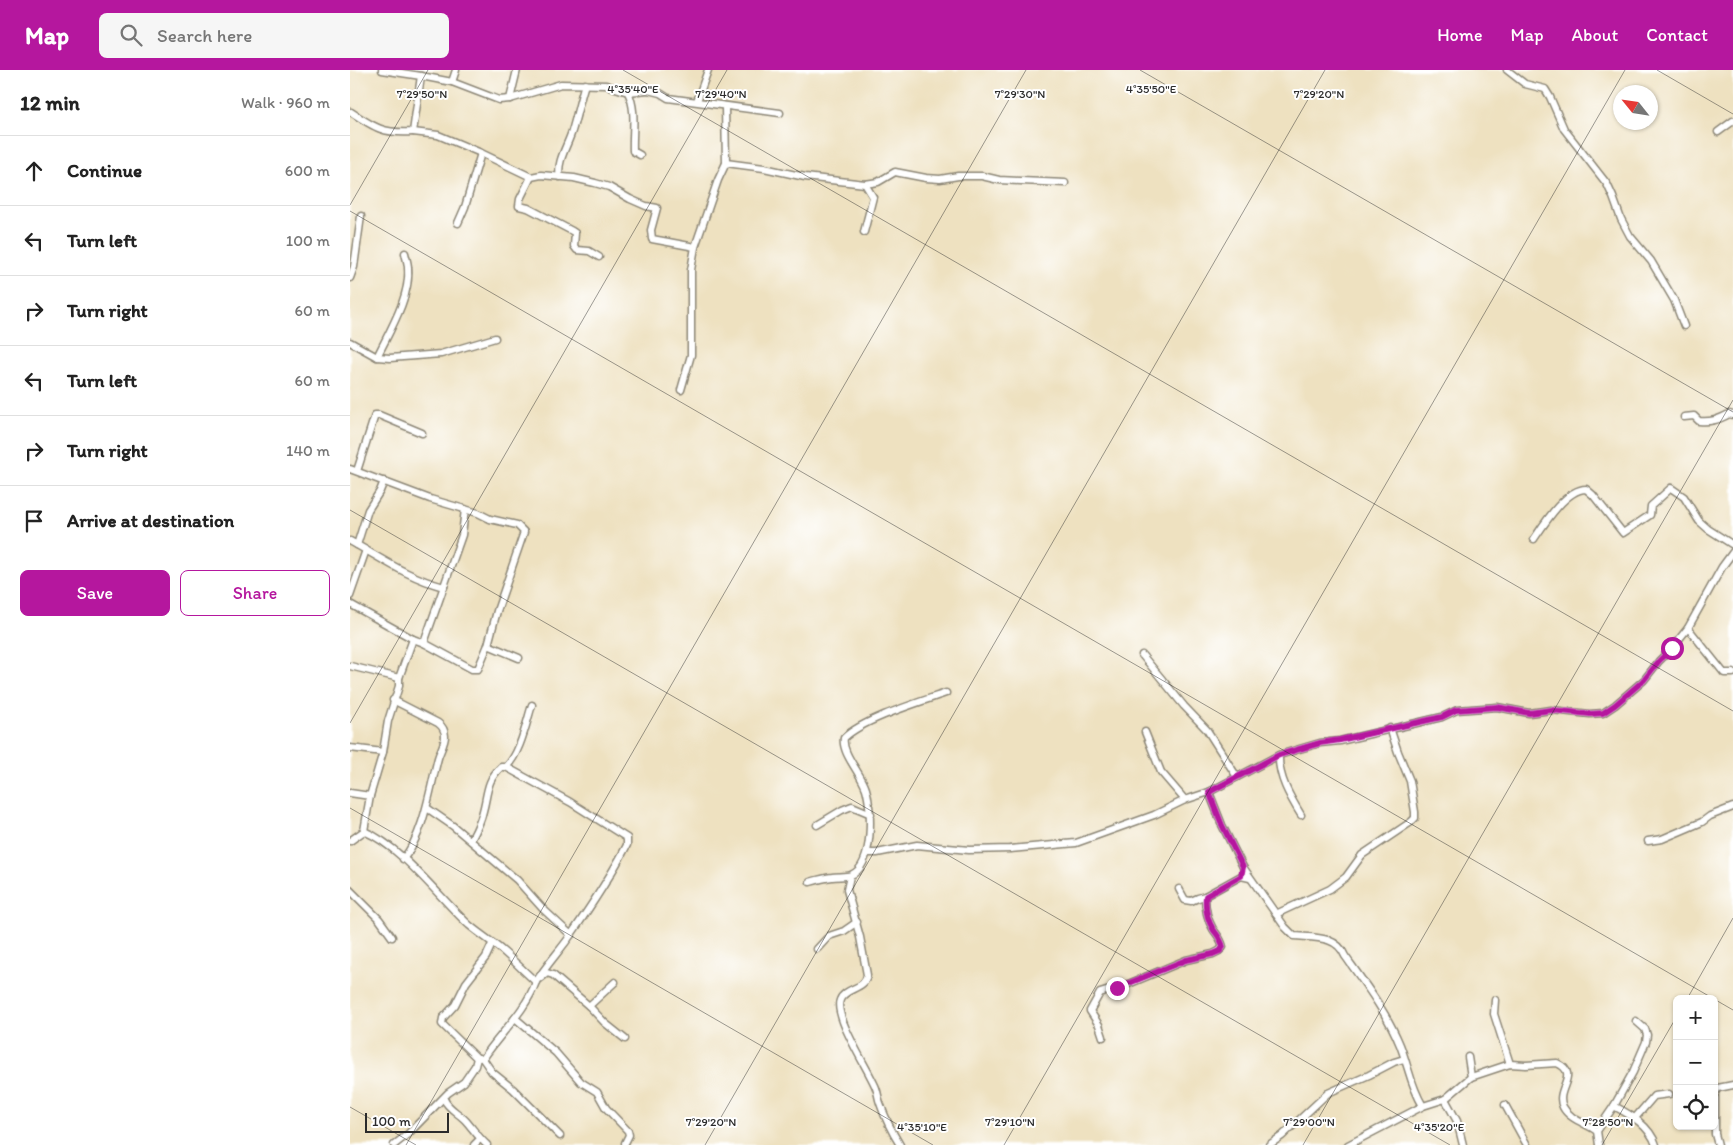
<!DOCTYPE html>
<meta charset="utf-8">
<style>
:root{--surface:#fff;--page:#f6f6f6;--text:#222;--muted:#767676;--line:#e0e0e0;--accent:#b5179e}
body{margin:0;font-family:Itim,sans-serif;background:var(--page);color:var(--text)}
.controls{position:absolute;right:15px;bottom:15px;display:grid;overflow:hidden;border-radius:8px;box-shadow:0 1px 4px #0004}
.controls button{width:45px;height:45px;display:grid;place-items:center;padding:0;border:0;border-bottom:1px solid var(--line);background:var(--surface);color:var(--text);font:25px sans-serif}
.compass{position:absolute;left:1263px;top:15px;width:45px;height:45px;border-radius:50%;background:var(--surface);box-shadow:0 1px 4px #0004;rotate:300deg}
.scale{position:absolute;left:15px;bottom:12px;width:84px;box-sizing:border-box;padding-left:5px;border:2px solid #2b2b2b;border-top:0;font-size:14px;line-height:18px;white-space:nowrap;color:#2b2b2b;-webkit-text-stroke:4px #fff;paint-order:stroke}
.stop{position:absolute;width:15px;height:15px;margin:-11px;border:4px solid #b5179e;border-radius:50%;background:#fff}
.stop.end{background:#b5179e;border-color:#fff;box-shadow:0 1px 5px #0008}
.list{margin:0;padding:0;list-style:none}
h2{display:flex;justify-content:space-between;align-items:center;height:65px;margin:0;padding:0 20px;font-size:21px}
h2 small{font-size:16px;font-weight:400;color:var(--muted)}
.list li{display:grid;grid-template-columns:32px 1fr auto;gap:15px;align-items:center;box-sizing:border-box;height:70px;padding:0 20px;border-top:1px solid var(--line)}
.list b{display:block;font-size:19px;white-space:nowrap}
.list em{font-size:16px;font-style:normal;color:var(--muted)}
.actions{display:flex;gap:10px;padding:15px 20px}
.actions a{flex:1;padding:11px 0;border:1px solid var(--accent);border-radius:8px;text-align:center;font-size:18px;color:var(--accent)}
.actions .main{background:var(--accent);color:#fff}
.icon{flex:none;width:28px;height:28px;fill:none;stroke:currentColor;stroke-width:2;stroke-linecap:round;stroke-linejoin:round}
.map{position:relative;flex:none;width:1383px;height:1075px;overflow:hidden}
header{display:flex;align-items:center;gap:30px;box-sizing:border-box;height:70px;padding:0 25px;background:var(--accent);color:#fff}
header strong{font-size:24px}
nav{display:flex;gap:28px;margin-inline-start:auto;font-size:18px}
.search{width:350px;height:45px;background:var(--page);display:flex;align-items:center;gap:12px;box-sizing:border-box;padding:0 18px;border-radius:8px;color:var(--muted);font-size:19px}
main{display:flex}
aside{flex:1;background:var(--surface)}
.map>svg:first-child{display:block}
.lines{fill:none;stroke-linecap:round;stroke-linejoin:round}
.minor-casing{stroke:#8c8676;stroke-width:9}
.minor{stroke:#fff;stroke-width:6}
.route{stroke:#b5179e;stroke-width:6}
.ticks{fill:none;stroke:#2b2b2b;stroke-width:1;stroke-opacity:0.45}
.ticks-label{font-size:12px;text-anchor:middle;fill:#2b2b2b;stroke:#fff;stroke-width:4;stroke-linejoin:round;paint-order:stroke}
</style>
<header>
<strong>Map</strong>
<div class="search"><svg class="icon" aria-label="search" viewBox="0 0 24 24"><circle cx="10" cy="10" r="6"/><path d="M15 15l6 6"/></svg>Search here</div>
<nav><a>Home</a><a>Map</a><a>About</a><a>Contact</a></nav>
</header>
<main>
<aside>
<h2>12 min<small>Walk · 960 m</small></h2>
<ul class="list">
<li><svg class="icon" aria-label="ahead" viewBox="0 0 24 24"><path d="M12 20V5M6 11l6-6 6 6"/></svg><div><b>Continue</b></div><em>600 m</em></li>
<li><svg class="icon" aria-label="left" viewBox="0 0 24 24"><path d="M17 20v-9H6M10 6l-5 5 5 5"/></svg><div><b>Turn left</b></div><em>100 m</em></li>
<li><svg class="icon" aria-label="right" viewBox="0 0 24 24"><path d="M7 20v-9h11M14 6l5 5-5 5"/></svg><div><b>Turn right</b></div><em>60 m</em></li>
<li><svg class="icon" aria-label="left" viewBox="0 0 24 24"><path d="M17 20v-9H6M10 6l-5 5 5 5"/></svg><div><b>Turn left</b></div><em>60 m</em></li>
<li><svg class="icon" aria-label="right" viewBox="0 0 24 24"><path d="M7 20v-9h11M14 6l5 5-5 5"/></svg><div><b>Turn right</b></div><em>140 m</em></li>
<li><svg class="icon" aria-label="arrive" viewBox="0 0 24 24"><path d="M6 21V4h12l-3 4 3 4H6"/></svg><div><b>Arrive at destination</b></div></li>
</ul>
<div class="actions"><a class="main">Save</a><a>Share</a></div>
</aside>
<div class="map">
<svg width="1383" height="1075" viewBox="0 0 1383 1075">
<rect width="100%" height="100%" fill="#fff"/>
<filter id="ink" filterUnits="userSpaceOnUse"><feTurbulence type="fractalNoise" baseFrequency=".02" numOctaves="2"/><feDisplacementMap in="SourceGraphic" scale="10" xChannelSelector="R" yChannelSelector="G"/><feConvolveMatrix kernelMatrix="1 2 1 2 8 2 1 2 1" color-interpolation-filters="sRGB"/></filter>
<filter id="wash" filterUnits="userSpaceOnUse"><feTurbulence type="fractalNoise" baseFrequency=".0096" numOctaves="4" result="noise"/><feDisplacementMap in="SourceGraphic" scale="20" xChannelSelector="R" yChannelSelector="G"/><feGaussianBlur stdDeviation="1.12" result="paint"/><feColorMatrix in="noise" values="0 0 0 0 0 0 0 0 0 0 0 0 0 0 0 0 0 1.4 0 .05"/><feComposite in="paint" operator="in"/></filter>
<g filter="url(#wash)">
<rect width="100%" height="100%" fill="#eee1c0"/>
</g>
<g filter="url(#ink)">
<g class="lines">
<g class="minor-casing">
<g id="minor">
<path d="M32,0L71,6L102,12L149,30L160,29L211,14L256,15L278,22L298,20L310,23L318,28L430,43"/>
<path d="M1157,0L1175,14L1195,19L1200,27L1214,59L1257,114L1263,127L1271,149L1280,166L1301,191L1324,230L1334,256"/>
<path d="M102,12L106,0"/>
<path d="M278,22C287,41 282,61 283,81L290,85"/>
<path d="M160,29L167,0"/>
<path d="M347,31L358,0"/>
<path d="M1,42C25,58 34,64 63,62L71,6"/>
<path d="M63,62L88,65L131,83L181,107L191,105L224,108L245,113L259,117L280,129L296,136L307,138L301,160L302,169L345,177"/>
<path d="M1368,62L1383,51"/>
<path d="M376,93L414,98L455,107L515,114L523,127L514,162"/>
<path d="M181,107L170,129L169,136L178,138L222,161L225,163L224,176L227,180L239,181L249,187"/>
<path d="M210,107C206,92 218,75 222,61C227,45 230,29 235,14"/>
<path d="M515,114L528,112L545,102L576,108L590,109L608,106H632L649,110L715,113"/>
<path d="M108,153L115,137L131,83"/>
<path d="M0,208L4,197L11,146"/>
<path d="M0,272L27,287L40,288L91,284L145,268"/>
<path d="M27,287C39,262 61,226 58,198C58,193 56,188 55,183"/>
<path d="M331,320L341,285V200L345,177L368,110L376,93L375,36"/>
<path d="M1334,347L1344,346L1349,351C1361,352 1368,350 1379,344L1383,345"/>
<path d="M0,399L80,429L128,443L140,449L167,455L174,462L147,541L138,575L128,599H122L74,573L63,569L0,534"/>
<path d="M7,401L25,345H29L72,363"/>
<path d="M1184,469C1194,454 1216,419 1236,419L1243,425L1273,463L1300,445L1301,436L1321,418L1334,427L1349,451L1358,459L1383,475"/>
<path d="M0,471C31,488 59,508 94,517"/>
<path d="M7,475L18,440L30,421L34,411"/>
<path d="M0,526L16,480"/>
<path d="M1338,558L1374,603H1383"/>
<path d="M74,573L112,465L115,439"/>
<path d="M138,575L169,588"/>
<path d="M792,585L834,636L857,660L887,707"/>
<path d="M0,596L49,608"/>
<path d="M43,630L88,653C92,656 95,660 95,666C95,673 90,681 88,688C80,718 74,765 53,789"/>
<path d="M795,662L811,702L835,730"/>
<path d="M0,678L33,682"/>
<path d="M929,685C928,707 940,727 951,745"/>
<path d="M156,697L220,732L277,768V775C260,808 239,839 218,869C207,884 195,897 186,912"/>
<path d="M859,722L872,755L893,797L935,857L944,866C963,868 987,865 995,886C1015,914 1037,943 1050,975C1058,995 1061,1017 1073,1036"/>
<path d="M0,723L20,726"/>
<path d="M77,738L103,756L167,810L193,839L221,865"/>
<path d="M467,755L492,740L502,736L521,744"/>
<path d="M14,761C52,777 88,826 119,855C131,865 144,873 155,883C166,893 176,903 186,912C175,942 150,963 133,989L142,1002L163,1019L210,1066"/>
<path d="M121,770C126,761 131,751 133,741C138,723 136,711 151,697H156C170,684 176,654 182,635"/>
<path d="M0,771L14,761L20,726L33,682L38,651L49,616V608L63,569"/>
<path d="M1298,771L1312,769L1352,752L1360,746L1383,737"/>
<path d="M518,783H527L567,775L619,780L660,779L726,773L804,745L835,730L859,722L929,685L970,673L990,671L1092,647L1107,640L1147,637L1179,643L1201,640L1240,644L1253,643L1265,635L1294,610L1309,591L1322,578L1338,558L1372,497L1383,482"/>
<path d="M500,806L497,820L510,867L517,905C515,920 495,917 490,930C483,946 519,1000 526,1018C528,1023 528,1028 530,1033C535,1048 542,1062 550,1075"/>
<path d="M460,812C467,810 475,808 482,807C488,806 496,807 501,805C524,796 522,739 516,719C511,703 491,683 494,668C513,649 570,632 596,623"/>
<path d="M829,819L835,830L841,831L848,828L855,826L891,806L900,808"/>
<path d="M0,820L29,849L42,867"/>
<path d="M926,844L980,819L996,807L1012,785L1061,752L1065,748V742L1060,711L1048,682L1040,658"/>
<path d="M467,879L479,866L494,861L507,852"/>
<path d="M191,908L197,903L203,905L239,936L255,953L275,969"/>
<path d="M1145,930L1144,944L1160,994"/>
<path d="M239,936L265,912"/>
<path d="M165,948L206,983L231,1012L247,1022L256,1038L278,1061L279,1065L275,1073"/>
<path d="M753,967L749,955L740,941L750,923L776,915L836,890L863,884L869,881L873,877C871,868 867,865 863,859C857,849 855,837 855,826"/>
<path d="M1118,987L1121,1007"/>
<path d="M127,988L92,954L93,948L105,935L116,913L136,887L142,874"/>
<path d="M94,1029C98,1039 109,1043 116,1051C123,1059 129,1068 137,1075"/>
<path d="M1095,1029L1107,1051L1113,1075"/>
<path d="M1155,1035L1177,1075"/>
<path d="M1264,1036C1281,1045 1300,1056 1306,1075"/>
<path d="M1285,1048L1304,1026L1319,1024"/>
<path d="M44,1075L58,1064L98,1023L114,1012L125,996L127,988H129"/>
<path d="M124,1075L130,1069"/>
<path d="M919,1075L932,1066L978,1023L1019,1005L1044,992L1054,989"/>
<path d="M998,1075L1073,1036L1095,1029L1121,1007L1160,994L1176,995L1207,993C1231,1004 1204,1019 1213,1037C1220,1050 1236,1053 1247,1061"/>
<path d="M1249,1075L1247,1061L1264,1036L1283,1002L1296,972L1297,965L1295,959L1286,951"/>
<path d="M1368,1075L1365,1064V1023L1368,1018L1383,1015"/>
</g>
</g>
<use href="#minor" class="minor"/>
</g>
</g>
<g class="lines" filter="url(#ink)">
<path class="route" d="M767,918L836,890L863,884L870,881L873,877C871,868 867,865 863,859C857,849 855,837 856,826L891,806L893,797L872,755L859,722L929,685L970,673L990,670L1092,647L1106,640L1147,637L1179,643L1201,640L1240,644L1253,643L1265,635L1294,610L1309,591L1322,578"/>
</g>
<path class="ticks" d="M273,0L1383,641M790,0L1383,342M1307,0L1383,44M0,135L78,0M0,141L1364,929M0,440L1100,1075M0,653L377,0M0,738L583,1075M1337,929L1383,848M1364,929L1383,940M0,1037L66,1075M56,1075L676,0M355,1075L975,0M654,1075L1275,0M953,1075L1383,330M1252,1075L1327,946"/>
<g class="ticks-label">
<text x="283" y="23">4°35'40"E</text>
<text x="801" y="23">4°35'50"E</text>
<text x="72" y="28">7°29'50"N</text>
<text x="371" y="28">7°29'40"N</text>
<text x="670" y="28">7°29'30"N</text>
<text x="969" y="28">7°29'20"N</text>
<text x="361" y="1056">7°29'20"N</text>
<text x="660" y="1056">7°29'10"N</text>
<text x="959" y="1056">7°29'00"N</text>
<text x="1258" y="1056">7°28'50"N</text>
<text x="572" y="1061">4°35'10"E</text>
<text x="1089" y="1061">4°35'20"E</text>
</g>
</svg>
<div class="controls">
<button>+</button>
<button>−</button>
<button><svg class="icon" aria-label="locate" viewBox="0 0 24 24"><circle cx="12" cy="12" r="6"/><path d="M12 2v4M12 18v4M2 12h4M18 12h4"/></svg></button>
</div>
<svg class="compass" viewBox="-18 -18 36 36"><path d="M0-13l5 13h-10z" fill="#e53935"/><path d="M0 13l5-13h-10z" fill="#767676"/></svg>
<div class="scale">100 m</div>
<div class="stop" style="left:1322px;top:578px"></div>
<div class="stop end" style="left:767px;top:918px"></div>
</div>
</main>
